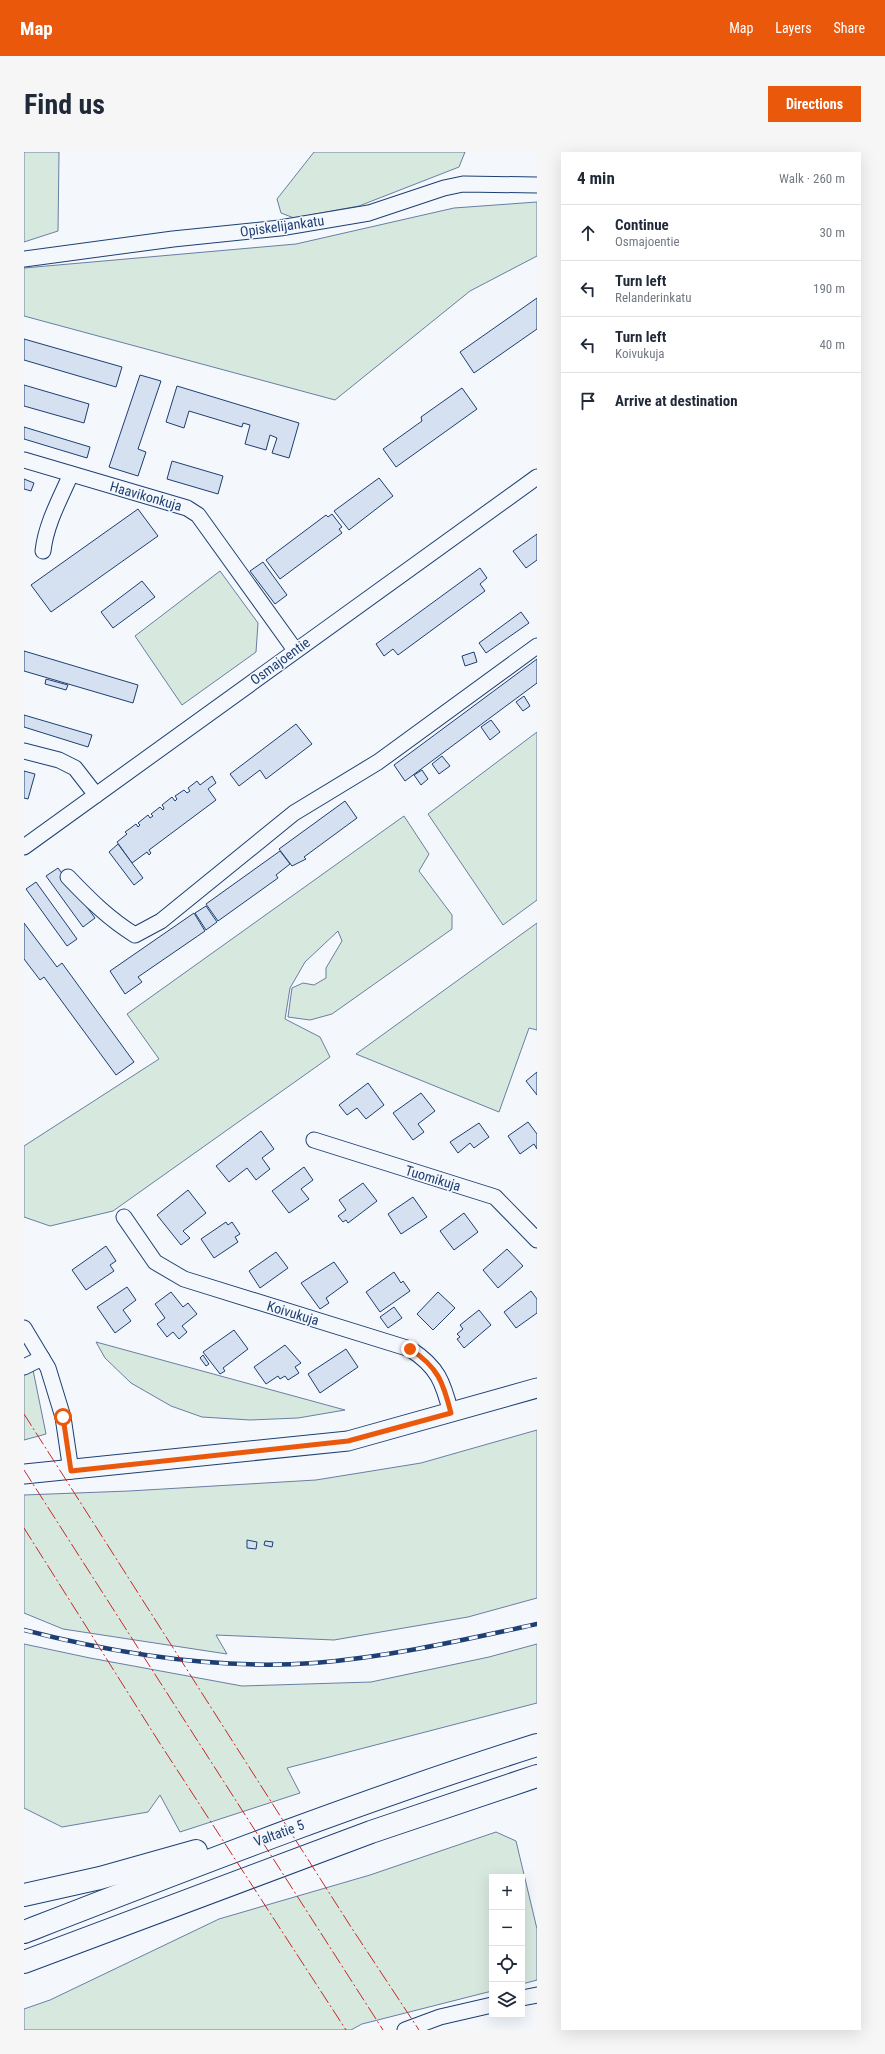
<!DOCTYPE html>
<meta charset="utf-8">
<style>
:root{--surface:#fff;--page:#f6f6f7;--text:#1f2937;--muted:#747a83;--line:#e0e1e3;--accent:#ea580c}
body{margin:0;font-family:"Roboto Condensed",sans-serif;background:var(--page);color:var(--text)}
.controls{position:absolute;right:12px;bottom:12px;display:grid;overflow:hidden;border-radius:0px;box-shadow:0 4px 16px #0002}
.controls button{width:36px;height:36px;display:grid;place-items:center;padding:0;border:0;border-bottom:1px solid var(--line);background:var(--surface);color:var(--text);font:20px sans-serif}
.stop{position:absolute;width:12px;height:12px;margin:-9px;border:3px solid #ea580c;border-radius:50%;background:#fff}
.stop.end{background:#ea580c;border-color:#fff;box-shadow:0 1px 4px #0008}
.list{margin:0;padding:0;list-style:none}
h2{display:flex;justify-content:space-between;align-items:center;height:52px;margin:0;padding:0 16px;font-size:17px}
h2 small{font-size:13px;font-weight:400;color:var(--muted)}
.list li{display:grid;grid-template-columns:26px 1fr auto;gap:12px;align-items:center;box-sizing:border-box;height:56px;padding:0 16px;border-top:1px solid var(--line)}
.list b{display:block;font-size:15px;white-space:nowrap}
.list p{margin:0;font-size:13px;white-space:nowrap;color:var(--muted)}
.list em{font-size:13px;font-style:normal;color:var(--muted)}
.icon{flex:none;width:22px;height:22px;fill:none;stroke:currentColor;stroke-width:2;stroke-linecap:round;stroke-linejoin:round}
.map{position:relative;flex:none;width:513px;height:1878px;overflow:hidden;border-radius:0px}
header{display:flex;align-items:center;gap:24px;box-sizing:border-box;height:56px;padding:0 20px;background:var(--accent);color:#fff}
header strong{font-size:19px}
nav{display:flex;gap:22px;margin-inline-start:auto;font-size:14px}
.intro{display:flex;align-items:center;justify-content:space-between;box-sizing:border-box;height:96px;padding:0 24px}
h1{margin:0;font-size:28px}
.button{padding:10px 18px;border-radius:0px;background:var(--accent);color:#fff;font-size:14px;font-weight:700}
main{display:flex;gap:24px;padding:0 24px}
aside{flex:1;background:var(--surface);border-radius:0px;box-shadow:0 4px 16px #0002}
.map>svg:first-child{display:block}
.green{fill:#d7e8df;stroke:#687fa3}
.building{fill:#d5e0f0;stroke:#1d3f73}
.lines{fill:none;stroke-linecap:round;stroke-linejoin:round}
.minor-casing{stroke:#1d3f73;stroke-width:17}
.major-casing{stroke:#1d3f73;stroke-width:21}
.highway-casing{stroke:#1d3f73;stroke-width:24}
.minor{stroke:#f4f7fb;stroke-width:15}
.major{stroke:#f4f7fb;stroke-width:19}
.highway{stroke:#f4f7fb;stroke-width:22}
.rail-casing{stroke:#1d3f73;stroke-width:4.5}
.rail{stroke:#f4f7fb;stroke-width:3;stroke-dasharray:9;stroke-linecap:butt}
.power{stroke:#c62828;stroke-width:1;stroke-dasharray:14 3 2 3;stroke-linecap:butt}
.route{stroke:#ea580c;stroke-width:5}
.labels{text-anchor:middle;stroke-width:3;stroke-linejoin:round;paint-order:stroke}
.street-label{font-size:14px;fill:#1d3f73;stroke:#f4f7fb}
</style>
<header>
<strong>Map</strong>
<nav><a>Map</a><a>Layers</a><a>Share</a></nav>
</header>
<div class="intro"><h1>Find us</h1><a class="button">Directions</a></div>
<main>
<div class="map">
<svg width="513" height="1878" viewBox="0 0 513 1878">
<rect width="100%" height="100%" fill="#f4f7fb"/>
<g class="green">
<path d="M0,0H35L34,79L0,90Z"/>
<path d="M290,0H441L435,15L335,54L270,66L257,61L253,47Z"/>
<path d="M513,50V104L446,139L311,248L0,164V116L272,92L430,56Z"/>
<path d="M196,419L234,471L232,500L158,553L111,484Z"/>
<path d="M513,580V748L479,773L404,662Z"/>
<path d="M380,664L405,702L395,719L428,763V777L308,862L286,868L264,865L268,836L279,831L290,833L302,826V816L318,789L314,779L281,810L266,836L261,867L296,885L306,905L89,1059L26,1074L0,1065V994L135,907L103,862Z"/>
<path d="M513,771V878L505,876L475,960L332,902Z"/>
<path d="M72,1190L321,1258L274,1266L226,1268L178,1265L147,1254L107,1231L81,1206Z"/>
<path d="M0,1218H9L22,1282L0,1288Z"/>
<path d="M513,1278V1446L444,1465L310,1488L192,1483L203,1502L39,1477L0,1461V1343L105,1339L292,1328L397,1311Z"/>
<path d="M0,1492L66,1506L218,1534L347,1530L465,1505L513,1492V1551L263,1616L276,1641L156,1680L136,1643L124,1660L38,1675L0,1656Z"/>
<path d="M472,1680L492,1689L513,1777V1828L498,1832V1725H468V1839L338,1872L327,1878H0V1857L26,1848L195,1767L346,1723Z"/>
</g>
<g class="building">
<path d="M513,146V177L450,221L436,200Z"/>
<path d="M0,187L98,215L92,235L0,208Z"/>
<path d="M116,223L137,229L114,297L122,300L114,324L85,315Z"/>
<path d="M0,233L65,252L60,271L0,254Z"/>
<path d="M153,234L275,271L265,306L248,301L253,286L246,283L242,298L221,292L226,273L219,271L218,275L165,259L160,276L142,270Z"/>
<path d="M438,236L453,257L372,315L359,297L398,269L397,265Z"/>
<path d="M0,275L66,295L63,306L0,287Z"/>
<path d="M148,309L199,324L194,342L143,327Z"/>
<path d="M355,326L369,344L325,378L310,359Z"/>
<path d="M0,327L10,331L7,339L0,337Z"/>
<path d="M114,357L134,384L27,460L7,433Z"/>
<path d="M308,362L318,375L315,377L318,381L256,427L242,408L302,363L304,365Z"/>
<path d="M513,382V408L502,416L489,399Z"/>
<path d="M239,410L263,443L251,452L226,419Z"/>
<path d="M456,416L463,426L456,432L461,439L374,503L369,497L360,504L352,492Z"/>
<path d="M118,429L131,445L89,476L77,460Z"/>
<path d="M497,460L505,471L462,501L455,491Z"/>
<path d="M0,499L114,533L109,551L0,519Z"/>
<path d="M450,500L453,510L441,514L438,504Z"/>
<path d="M513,507V531L381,629L370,613Z"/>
<path d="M22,527L44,533L42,538L21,532Z"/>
<path d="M500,544L506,554L499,559L492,550Z"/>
<path d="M0,563L68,583L64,595L0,575Z"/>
<path d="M467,568L476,580L466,588L457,575Z"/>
<path d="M272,572L288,592L242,627L236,618L215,634L206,622Z"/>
<path d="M418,604L426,614L415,622L408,612Z"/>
<path d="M398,618L404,627L397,633L390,623Z"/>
<path d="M0,619L11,622L4,647L0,646Z"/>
<path d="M188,624L192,631L184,637L192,648L125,698L127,701L125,703L123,700L108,711L93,690L103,682L101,680L112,672L114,675L116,673L114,671L124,663L126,666L129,664L127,662L136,655L139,658L140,656L138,653L148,645L151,649L153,647L151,644L160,638L163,641L166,639L164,636L173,629L176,633Z"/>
<path d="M321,649L333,666L280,705L282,707L268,714L255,697Z"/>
<path d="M94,692L119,726L110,733L85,700Z"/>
<path d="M256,699L266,712L252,723L254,726L194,769L182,752Z"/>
<path d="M34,716L71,766L59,775L22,724Z"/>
<path d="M12,730L53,787L43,794L2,737Z"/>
<path d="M182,754L193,770L182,778L171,761Z"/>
<path d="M170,761L181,779L114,825L118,830L101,842L86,819Z"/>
<path d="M0,771L33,815L38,811L110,910L92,923L20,825L16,828L0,807Z"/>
<path d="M513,920V943L502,929Z"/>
<path d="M344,931L360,953L342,967L333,956L323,963L315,953Z"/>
<path d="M397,941L411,959L394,972L400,980L389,988L369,961Z"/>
<path d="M504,970L513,982V997L510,992L496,1002L484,984Z"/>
<path d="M455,971L465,985L450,996L446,991L434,1001L426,990Z"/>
<path d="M237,979L250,997L238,1006L246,1017L232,1028L223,1016L205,1030L192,1014Z"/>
<path d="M280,1015L289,1028L277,1037L285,1047L265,1061L248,1039Z"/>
<path d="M339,1031L353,1049L324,1071L322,1068L319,1070L314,1064L322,1058L315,1048Z"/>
<path d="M164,1038L182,1061L159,1079L166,1086L157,1093L133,1063Z"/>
<path d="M389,1045L403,1065L377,1082L364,1062Z"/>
<path d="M440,1061L454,1080L430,1098L416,1079Z"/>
<path d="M202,1070L204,1073L208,1070L216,1082L211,1085L214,1090L190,1106L177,1087Z"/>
<path d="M82,1094L92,1109L86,1113L90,1119L62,1138L48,1118Z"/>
<path d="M483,1097L499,1114L474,1136L459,1118Z"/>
<path d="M252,1100L264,1116L236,1136L225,1119Z"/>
<path d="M310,1110L324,1130L302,1146L305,1151L296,1157L277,1131Z"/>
<path d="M370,1120L377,1131L379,1129L386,1139L356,1160L342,1140Z"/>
<path d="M103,1135L112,1148L99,1158L107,1169L91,1181L73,1155Z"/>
<path d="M507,1139L513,1147V1161L492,1176L480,1160Z"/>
<path d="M147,1140L159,1155L164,1151L173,1162L158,1174L163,1180L155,1187L149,1180L143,1185L133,1172L141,1166L131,1152Z"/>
<path d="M414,1140L431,1156L409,1178L393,1162Z"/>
<path d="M370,1155L378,1166L364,1176L356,1165Z"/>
<path d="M455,1158L467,1173L440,1196L433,1187L436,1185L433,1182L439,1177L436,1173Z"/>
<path d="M210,1178L224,1197L199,1216L201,1219L196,1222L179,1200Z"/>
<path d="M261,1193L277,1211L271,1215L275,1221L264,1228L261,1224L256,1227L254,1224L242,1232L230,1215Z"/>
<path d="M322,1197L334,1215L296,1241L284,1222Z"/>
<path d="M179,1203L185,1212L182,1214L176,1206Z"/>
<path d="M223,1388L233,1390L232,1397L223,1396Z"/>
<path d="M241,1389L249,1390L248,1395L240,1393Z"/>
</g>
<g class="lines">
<g class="minor-casing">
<g id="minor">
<path d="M0,107L149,87L256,76L345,61L420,36L439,32L513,33"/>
<path d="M0,308L163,356L174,363L271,498"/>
<path d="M19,399C22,372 36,347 47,322"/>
<path d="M0,599L35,608L51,616L72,643"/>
<path d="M0,695L513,325"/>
<path d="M44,725C65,747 85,767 111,783L137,769L270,661L354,610L513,494"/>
<path d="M290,988L471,1045L513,1088"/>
<path d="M100,1065L131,1110L160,1127L386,1197C414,1215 419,1230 427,1261"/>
<path d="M0,1176L24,1216L39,1265L47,1319"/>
<path d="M0,1215L18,1206"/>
<path d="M498,1846L513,1843"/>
<path d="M381,1878L416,1865L468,1853"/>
</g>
</g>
<g class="major-casing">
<path id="major" d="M0,1322L324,1289L513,1236"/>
</g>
<g class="highway-casing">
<g id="highway">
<path d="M0,1743L76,1726L172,1699"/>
<path d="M0,1780C170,1714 339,1648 513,1593"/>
<path d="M0,1810L347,1680L513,1624"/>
</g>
</g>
<use href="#minor" class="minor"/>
<use href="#major" class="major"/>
<use href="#highway" class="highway"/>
<g class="rail-casing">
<path id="rail" d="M0,1478C93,1502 194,1518 290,1511C365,1505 439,1488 513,1472"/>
</g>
<use href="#rail" class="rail"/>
<g class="power">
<path d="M0,1262L327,1775L395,1878"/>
<path d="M0,1318L359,1878"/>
<path d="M0,1376L135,1590L322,1878"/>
</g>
</g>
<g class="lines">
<path class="route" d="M39,1265L47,1319L324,1289L427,1261C419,1230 414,1215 386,1197"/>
</g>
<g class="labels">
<g class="street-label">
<text transform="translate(258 74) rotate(-8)" y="5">Opiskelijankatu</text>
<text transform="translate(122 344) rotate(16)" y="5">Haavikonkuja</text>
<text transform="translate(256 509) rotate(-36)" y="5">Osmajoentie</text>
<text transform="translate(409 1026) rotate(17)" y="5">Tuomikuja</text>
<text transform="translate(269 1161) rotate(17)" y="5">Koivukuja</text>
<text transform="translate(255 1681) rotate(-20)" y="5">Valtatie 5</text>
</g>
</g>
</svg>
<div class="controls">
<button>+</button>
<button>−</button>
<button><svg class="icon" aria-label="locate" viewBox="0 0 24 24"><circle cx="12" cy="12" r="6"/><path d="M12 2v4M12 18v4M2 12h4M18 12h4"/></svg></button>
<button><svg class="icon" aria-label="layers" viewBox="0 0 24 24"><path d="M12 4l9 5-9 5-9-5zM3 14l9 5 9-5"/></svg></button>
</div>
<div class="stop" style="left:39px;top:1265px"></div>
<div class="stop end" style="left:386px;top:1197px"></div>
</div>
<aside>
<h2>4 min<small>Walk · 260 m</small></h2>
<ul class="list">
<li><svg class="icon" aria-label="ahead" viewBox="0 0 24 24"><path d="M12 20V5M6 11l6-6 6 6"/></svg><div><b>Continue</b><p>Osmajoentie</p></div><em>30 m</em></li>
<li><svg class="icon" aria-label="left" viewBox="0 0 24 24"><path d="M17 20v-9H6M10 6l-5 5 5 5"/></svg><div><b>Turn left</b><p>Relanderinkatu</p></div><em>190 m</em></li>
<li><svg class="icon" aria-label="left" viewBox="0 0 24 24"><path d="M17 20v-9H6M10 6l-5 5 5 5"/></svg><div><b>Turn left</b><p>Koivukuja</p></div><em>40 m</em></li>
<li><svg class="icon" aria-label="arrive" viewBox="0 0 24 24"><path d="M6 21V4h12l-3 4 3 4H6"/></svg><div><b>Arrive at destination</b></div></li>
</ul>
</aside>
</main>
